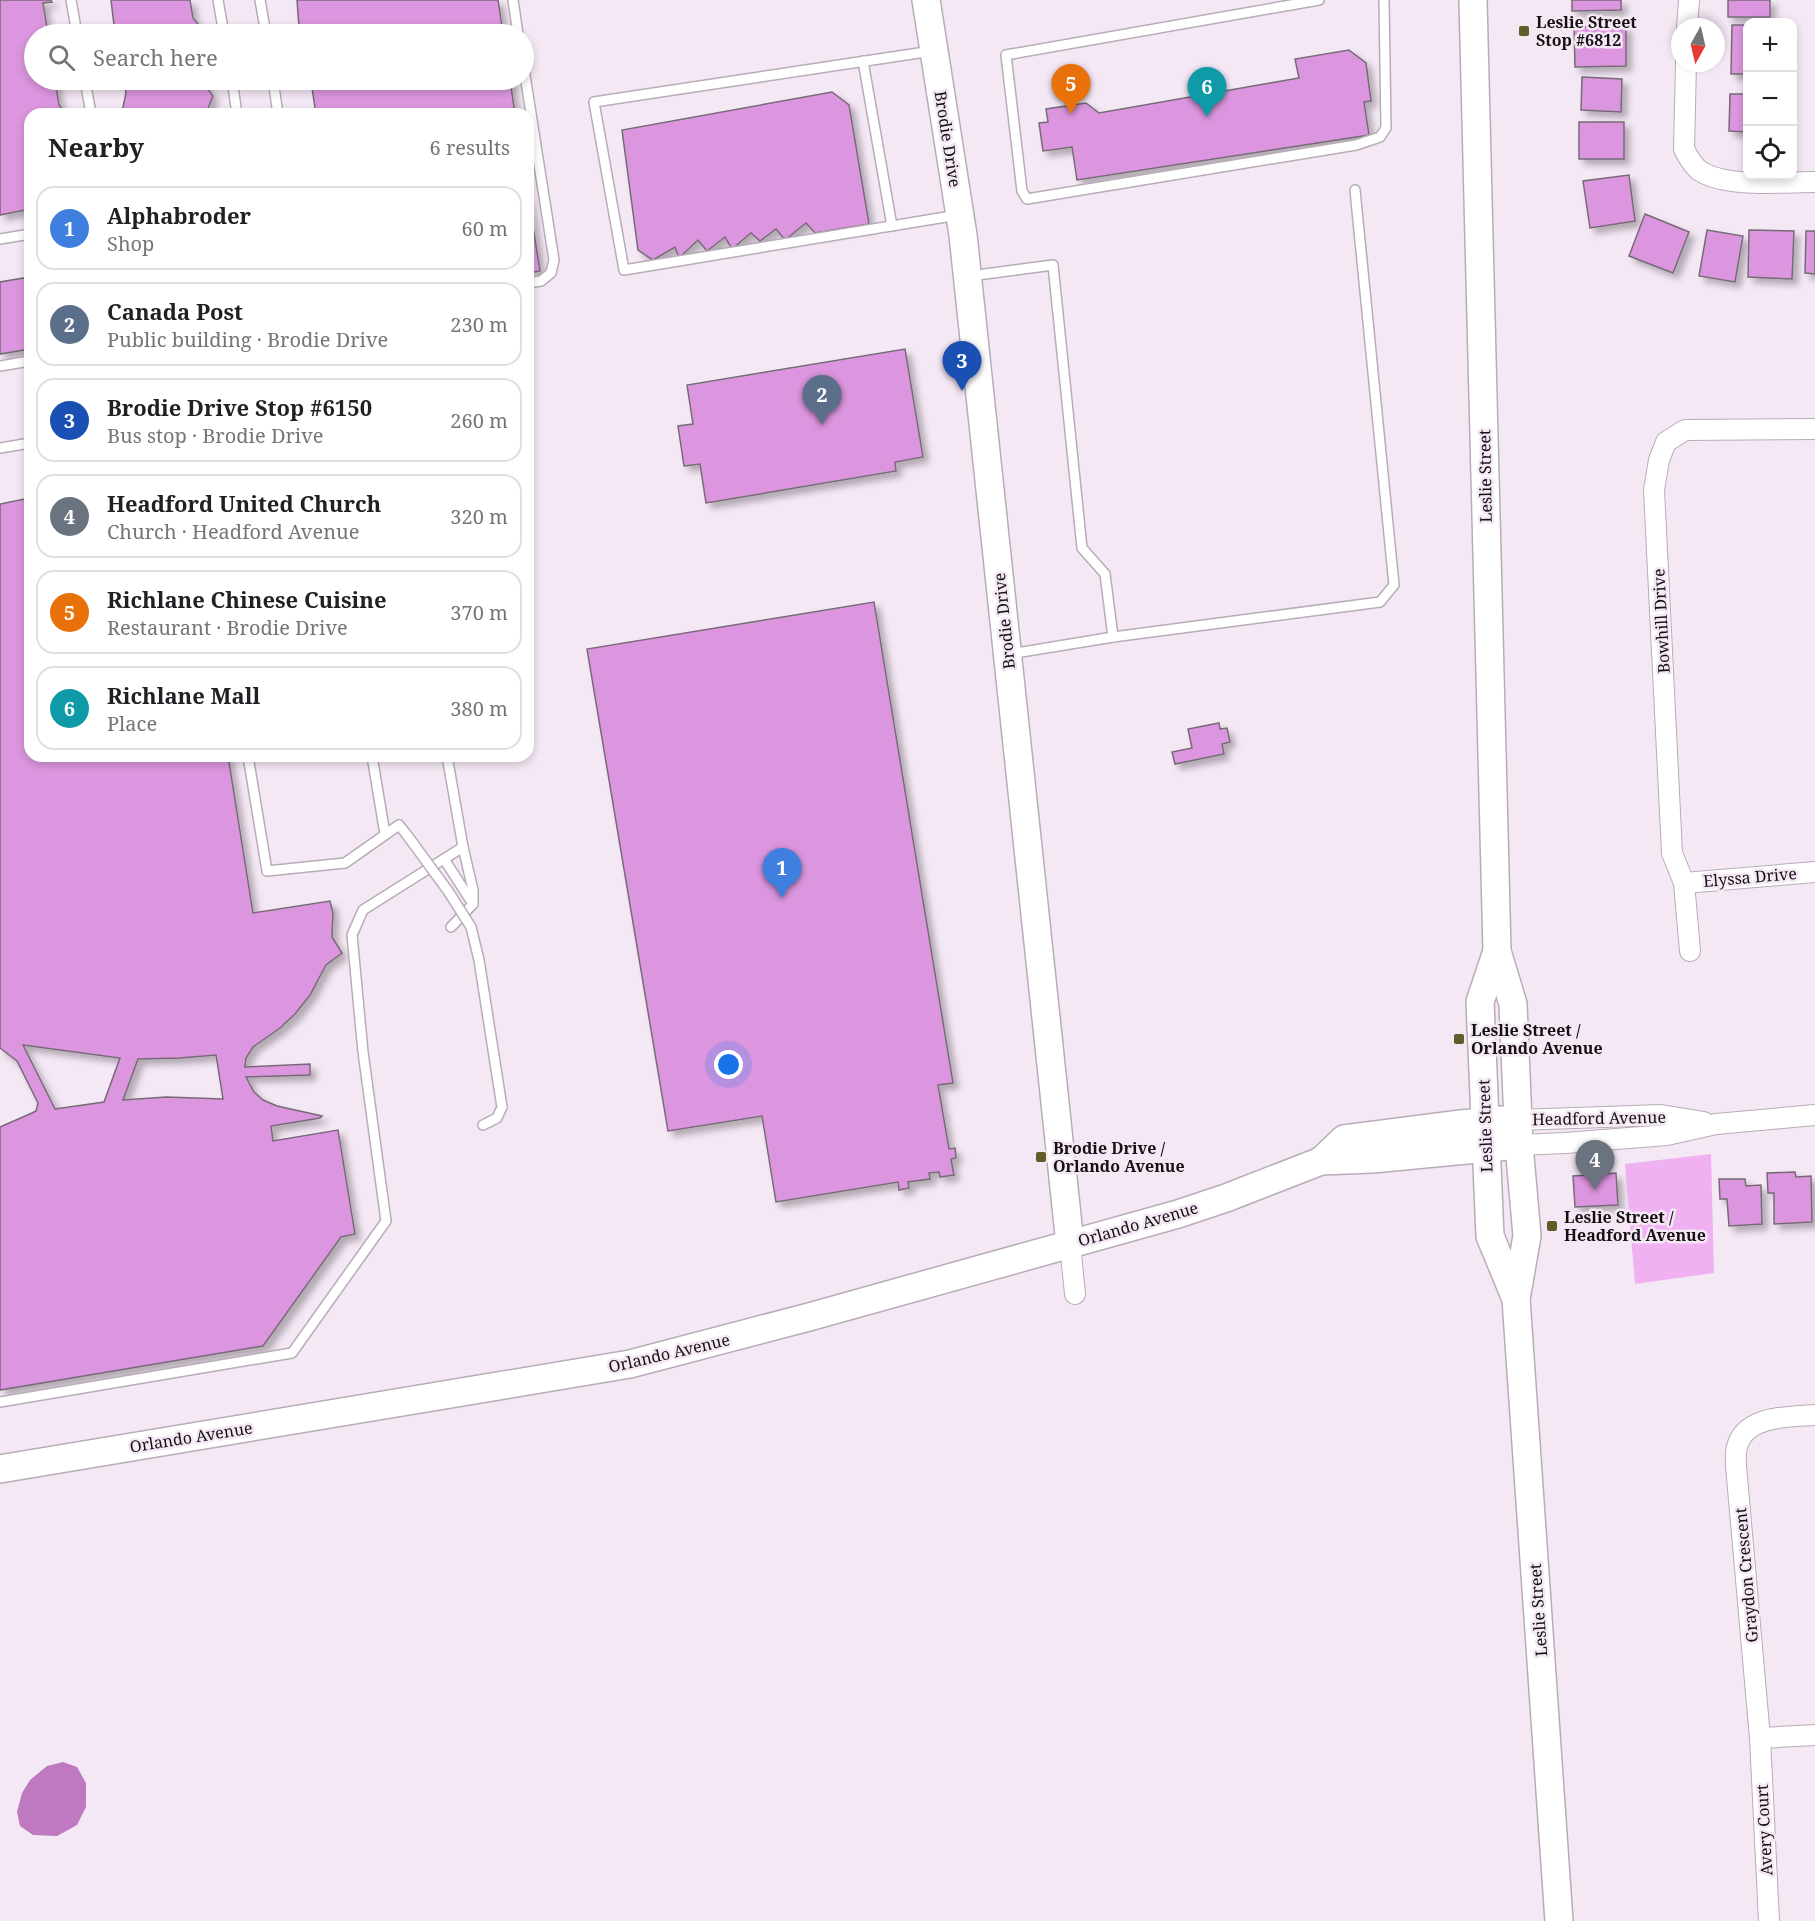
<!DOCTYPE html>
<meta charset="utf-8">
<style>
:root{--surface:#fff;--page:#f2f2f2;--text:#202124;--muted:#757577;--line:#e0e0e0;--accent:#db2777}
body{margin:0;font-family:"Noto Serif",serif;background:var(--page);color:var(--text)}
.controls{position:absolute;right:18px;top:18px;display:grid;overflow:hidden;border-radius:12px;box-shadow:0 3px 9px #0003}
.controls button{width:54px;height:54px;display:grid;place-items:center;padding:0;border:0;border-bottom:2px solid var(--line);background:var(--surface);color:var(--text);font:30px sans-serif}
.compass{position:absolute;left:1671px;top:18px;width:54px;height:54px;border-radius:50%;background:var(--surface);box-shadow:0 3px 9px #0003;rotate:188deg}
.you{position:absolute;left:729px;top:1065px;width:21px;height:21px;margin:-15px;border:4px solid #fff;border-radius:50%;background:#1a73e8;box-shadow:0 0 0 9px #1a73e833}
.badge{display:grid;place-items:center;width:39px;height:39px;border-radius:50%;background:var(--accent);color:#fff;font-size:20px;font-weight:700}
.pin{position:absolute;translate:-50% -50px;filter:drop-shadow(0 2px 3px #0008)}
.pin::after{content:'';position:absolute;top:32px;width:21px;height:18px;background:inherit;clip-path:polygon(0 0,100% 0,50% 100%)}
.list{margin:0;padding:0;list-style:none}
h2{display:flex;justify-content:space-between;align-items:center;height:78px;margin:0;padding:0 24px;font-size:26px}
h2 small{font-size:20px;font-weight:400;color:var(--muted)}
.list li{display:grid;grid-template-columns:39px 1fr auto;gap:18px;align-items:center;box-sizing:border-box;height:84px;margin:0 12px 12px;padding:0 12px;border:2px solid var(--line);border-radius:18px}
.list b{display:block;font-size:22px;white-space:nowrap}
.list p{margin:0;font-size:20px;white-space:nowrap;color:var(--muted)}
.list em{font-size:20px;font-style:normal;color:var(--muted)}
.icon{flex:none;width:33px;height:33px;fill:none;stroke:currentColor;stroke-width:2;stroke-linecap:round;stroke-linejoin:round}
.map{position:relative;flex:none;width:1815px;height:1921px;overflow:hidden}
.search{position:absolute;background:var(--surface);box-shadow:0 3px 9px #0003;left:24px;top:24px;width:510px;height:66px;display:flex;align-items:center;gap:15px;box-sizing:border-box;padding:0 21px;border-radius:33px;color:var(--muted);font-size:22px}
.panel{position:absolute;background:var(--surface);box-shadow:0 3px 9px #0003;left:24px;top:108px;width:510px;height:654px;border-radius:18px}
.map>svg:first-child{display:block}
.green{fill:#f0b1f2}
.water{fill:#be79c1}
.building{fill:#dc96df;stroke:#766b76;stroke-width:1.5;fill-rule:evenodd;filter:url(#shadow)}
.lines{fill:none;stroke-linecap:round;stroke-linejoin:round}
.lane-casing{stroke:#b7acb7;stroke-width:12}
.street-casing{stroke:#b7acb7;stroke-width:22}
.secondary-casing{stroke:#b7acb7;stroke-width:30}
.lane{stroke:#fff;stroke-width:9}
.street{stroke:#fff;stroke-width:20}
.secondary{stroke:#fff;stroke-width:27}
.lane-bridge-casing{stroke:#b7acb7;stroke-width:12;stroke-linecap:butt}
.lane-bridge{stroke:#fff;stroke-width:9}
.poi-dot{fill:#605d2a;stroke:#f5e8f5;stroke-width:2}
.labels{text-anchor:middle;stroke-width:5;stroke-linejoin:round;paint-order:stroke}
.poi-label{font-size:16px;font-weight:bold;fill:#141014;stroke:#f5e8f5;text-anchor:start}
.street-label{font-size:16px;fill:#141014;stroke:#f5e8f5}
</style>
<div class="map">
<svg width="1815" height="1921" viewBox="0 0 1815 1921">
<defs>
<filter id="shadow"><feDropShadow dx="5.5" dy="5.5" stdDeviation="3" flood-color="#0004"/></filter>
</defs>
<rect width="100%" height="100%" fill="#f5e8f5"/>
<path class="green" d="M1711,1154L1714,1273L1635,1284L1625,1164Z"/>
<path class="water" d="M63,1762L77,1767L86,1783V1807L77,1825L57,1836L33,1835L20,1826L17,1812L22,1793L30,1780L47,1766Z"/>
<g class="building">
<path d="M0,0H51L52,2L43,3L48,34H34V80H55L59,105L66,114H30V209L0,215Z"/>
<path d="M111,0H190L193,18L202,29L200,34H112L114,25Z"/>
<path d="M297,0H498L503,34H342L341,30L310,34L299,27Z"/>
<path d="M1572,0H1621V10L1572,11Z"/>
<rect x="1728" y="0" width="42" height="17"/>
<path d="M1732,25H1748V74H1731Z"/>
<path d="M1626,26V66L1575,67L1574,27Z"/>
<path d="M1349,50L1366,63L1371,101L1364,102L1369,135L1077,180L1072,147L1043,151L1039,123L1048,122L1046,109L1086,103L1099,113L1299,78L1295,59Z"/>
<path d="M1582,77L1622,79L1621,112L1581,110Z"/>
<path d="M124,80H203L204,84L213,96L207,111L208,114H123L122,112L126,93Z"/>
<path d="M351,80H510L515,114H316L312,88Z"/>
<path d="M832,92L849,105L869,224L815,233L806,223L785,240L776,229L760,241L751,233L732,249L725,237L707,251L698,240L679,258L675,247L653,260L638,250L622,130Z"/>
<path d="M1730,94H1748V132L1729,131Z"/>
<rect x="1579" y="122" width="45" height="37"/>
<path d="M1629,175L1635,221L1590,228L1583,181Z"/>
<path d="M528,195L540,271L528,273Z"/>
<path d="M1645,214L1689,232L1673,273L1629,256Z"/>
<path d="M1707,230L1743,236L1735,282L1699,276Z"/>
<path d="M1749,230L1794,231L1792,279L1748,277Z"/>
<path d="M1806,231H1815V274L1805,273Z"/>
<path d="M30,277V349L0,354V282Z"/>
<path d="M905,349L923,457L895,462L896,471L706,503L700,464L684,466L678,426L693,424L687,385Z"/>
<path d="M30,498V756H228L253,913L330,901L333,913L332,937L342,953L326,965L310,995L295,1014L280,1028L253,1047L246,1058L245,1067L310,1064V1075L246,1077L254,1092L263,1100L277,1106L322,1116L320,1118L271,1126L273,1141L338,1130L355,1234L341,1237L263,1346L0,1390V1127L32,1113L36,1111L38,1103L17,1061L0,1048V504ZM23,1045L120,1058L104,1102L55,1109ZM216,1055L223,1099L166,1097L123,1100L138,1059L180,1058Z"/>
<path d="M874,602L953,1083L938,1085L949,1149L955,1148L956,1158L951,1159L954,1175L940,1177L939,1172L929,1173L930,1179L908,1182L909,1188L899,1190L898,1182L776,1202L762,1116L668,1131L587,649Z"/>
<path d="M1219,723L1220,729L1227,728L1230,742L1222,744L1224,754L1175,764L1172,752L1192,748L1188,729Z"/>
<path d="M1795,1172L1796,1177L1811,1176L1812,1222L1774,1224V1193H1768L1767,1173Z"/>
<path d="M1616,1173L1618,1205L1575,1207L1573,1176Z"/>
<path d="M1719,1179H1745L1746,1186L1761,1185L1762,1224L1729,1226L1727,1199H1720Z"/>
</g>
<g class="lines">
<g class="lane-casing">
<g id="lane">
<path d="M71,0L77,34"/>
<path d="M218,0L224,34"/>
<path d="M260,0L266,34"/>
<path d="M513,0L518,34"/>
<path d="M1319,0L1006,55L1022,191L1027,199L1356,145L1380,137L1386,128L1384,0"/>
<path d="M932,51L594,102L624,270L958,215"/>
<path d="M863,61L892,226"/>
<path d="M524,69L554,260L551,273L541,281L528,283"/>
<path d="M85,80L91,114"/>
<path d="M232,80L237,114"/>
<path d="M273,80L278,114"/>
<path d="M0,239L30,234"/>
<path d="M970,276L1053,265L1082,548L1105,574L1113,637"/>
<path d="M0,366L30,361"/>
<path d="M0,448L30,443"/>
<path d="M1010,654L1113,637L1380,602L1394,585L1355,190"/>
<path d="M248,756L267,871L345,863L399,825L407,835"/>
<path d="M372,756L385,834"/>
<path d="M444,859L473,904"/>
<path d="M451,927L473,904V890L463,847"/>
<path d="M483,1125L497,1118L502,1107"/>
<path d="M0,1402L292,1353L386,1221L363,1052L352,935L363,910L463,847L447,756"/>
</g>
</g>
<g class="street-casing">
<g id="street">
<path d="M1687,27L1689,0"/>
<path d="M1686,63L1684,149C1688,157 1693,166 1700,171C1727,188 1783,182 1815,182"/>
<path d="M1684,883L1815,872"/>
<path d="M1690,951L1684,883L1672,853L1654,490L1659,460L1666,442L1685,430L1815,429"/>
<path d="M1518,1120L1661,1115L1704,1122"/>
<path d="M1519,1145L1565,1143L1667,1135L1716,1124L1815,1115"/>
<path d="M1070,1244L1075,1294"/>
<path d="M1760,1738L1815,1735"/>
<path d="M1769,1921L1760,1738L1736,1466C1736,1460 1735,1452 1737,1447C1745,1415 1789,1417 1815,1415"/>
</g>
</g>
<g class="secondary-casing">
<g id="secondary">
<path d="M926,0L963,235L1070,1244"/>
<path d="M1473,0L1497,951L1513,1004L1519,1145L1527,1236L1516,1299L1559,1921"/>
<path d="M1497,951L1480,1002L1490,1236L1516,1299"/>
<path d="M1321,1161L1344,1139L1461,1124L1502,1120"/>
<path d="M0,1469L630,1364L809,1317L1178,1214L1226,1198L1321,1161L1372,1159L1519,1145"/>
</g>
</g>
<use href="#lane" class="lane"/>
<use href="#street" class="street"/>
<use href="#secondary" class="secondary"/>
<g class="lane-bridge-casing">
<path id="lane-bridge" d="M407,835L448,891L471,927L479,960L502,1107"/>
</g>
<use href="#lane-bridge" class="lane-bridge"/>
</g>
<g class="poi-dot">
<rect x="1518" y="25" width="12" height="12" rx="3"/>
<rect x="1453" y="1033" width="12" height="12" rx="3"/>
<rect x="1035" y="1151" width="12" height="12" rx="3"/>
<rect x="1546" y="1220" width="12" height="12" rx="3"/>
</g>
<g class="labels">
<g class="poi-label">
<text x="1536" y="28">Leslie Street<tspan x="1536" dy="18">Stop #6812</tspan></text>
<text x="1471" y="1036">Leslie Street /<tspan x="1471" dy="18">Orlando Avenue</tspan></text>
<text x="1053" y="1154">Brodie Drive /<tspan x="1053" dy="18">Orlando Avenue</tspan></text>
<text x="1564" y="1223">Leslie Street /<tspan x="1564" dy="18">Headford Avenue</tspan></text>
</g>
<g class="street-label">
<text transform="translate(948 139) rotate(81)" y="6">Brodie Drive</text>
<text transform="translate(1485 476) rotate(-91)" y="6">Leslie Street</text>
<text transform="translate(1004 621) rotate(-96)" y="6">Brodie Drive</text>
<text transform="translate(1661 621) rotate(-93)" y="6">Bowhill Drive</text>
<text transform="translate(1750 877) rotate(-5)" y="6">Elyssa Drive</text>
<text transform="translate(1599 1118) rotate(-1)" y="6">Headford Avenue</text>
<text transform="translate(1485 1126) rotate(-92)" y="6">Leslie Street</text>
<text transform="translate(1138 1224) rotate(-16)" y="6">Orlando Avenue</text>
<text transform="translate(669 1353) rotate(-13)" y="6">Orlando Avenue</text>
<text transform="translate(191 1437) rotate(-9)" y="6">Orlando Avenue</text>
<text transform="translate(1746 1575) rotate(-95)" y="6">Graydon Crescent</text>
<text transform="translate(1538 1610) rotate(-94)" y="6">Leslie Street</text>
<text transform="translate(1764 1830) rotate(-93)" y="6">Avery Court</text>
</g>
</g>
</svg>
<div class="controls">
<button>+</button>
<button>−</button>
<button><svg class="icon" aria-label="locate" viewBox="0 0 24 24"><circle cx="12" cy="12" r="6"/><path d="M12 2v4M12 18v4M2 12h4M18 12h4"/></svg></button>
</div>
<svg class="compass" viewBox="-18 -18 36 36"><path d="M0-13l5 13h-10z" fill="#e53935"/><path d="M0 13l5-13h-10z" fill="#757577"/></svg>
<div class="you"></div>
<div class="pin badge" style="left:782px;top:898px;background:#3f7fe0">1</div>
<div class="pin badge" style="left:822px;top:425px;background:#5c6f8a">2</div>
<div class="pin badge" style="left:962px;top:391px;background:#1a4fb4">3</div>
<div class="pin badge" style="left:1595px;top:1190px;background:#6b7280">4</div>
<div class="pin badge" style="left:1071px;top:114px;background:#e8710a">5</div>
<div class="pin badge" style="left:1207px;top:117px;background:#0f9aa8">6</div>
<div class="search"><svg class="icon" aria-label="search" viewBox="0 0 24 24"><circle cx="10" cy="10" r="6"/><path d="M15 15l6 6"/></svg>Search here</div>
<section class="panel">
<h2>Nearby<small>6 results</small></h2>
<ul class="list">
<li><span class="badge" style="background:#3f7fe0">1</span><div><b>Alphabroder</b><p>Shop</p></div><em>60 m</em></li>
<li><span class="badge" style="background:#5c6f8a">2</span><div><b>Canada Post</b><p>Public building · Brodie Drive</p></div><em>230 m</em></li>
<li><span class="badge" style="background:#1a4fb4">3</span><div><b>Brodie Drive Stop #6150</b><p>Bus stop · Brodie Drive</p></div><em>260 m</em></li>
<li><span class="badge" style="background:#6b7280">4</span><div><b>Headford United Church</b><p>Church · Headford Avenue</p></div><em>320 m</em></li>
<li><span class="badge" style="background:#e8710a">5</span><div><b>Richlane Chinese Cuisine</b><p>Restaurant · Brodie Drive</p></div><em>370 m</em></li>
<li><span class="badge" style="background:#0f9aa8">6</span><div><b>Richlane Mall</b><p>Place</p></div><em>380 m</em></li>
</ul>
</section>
</div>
